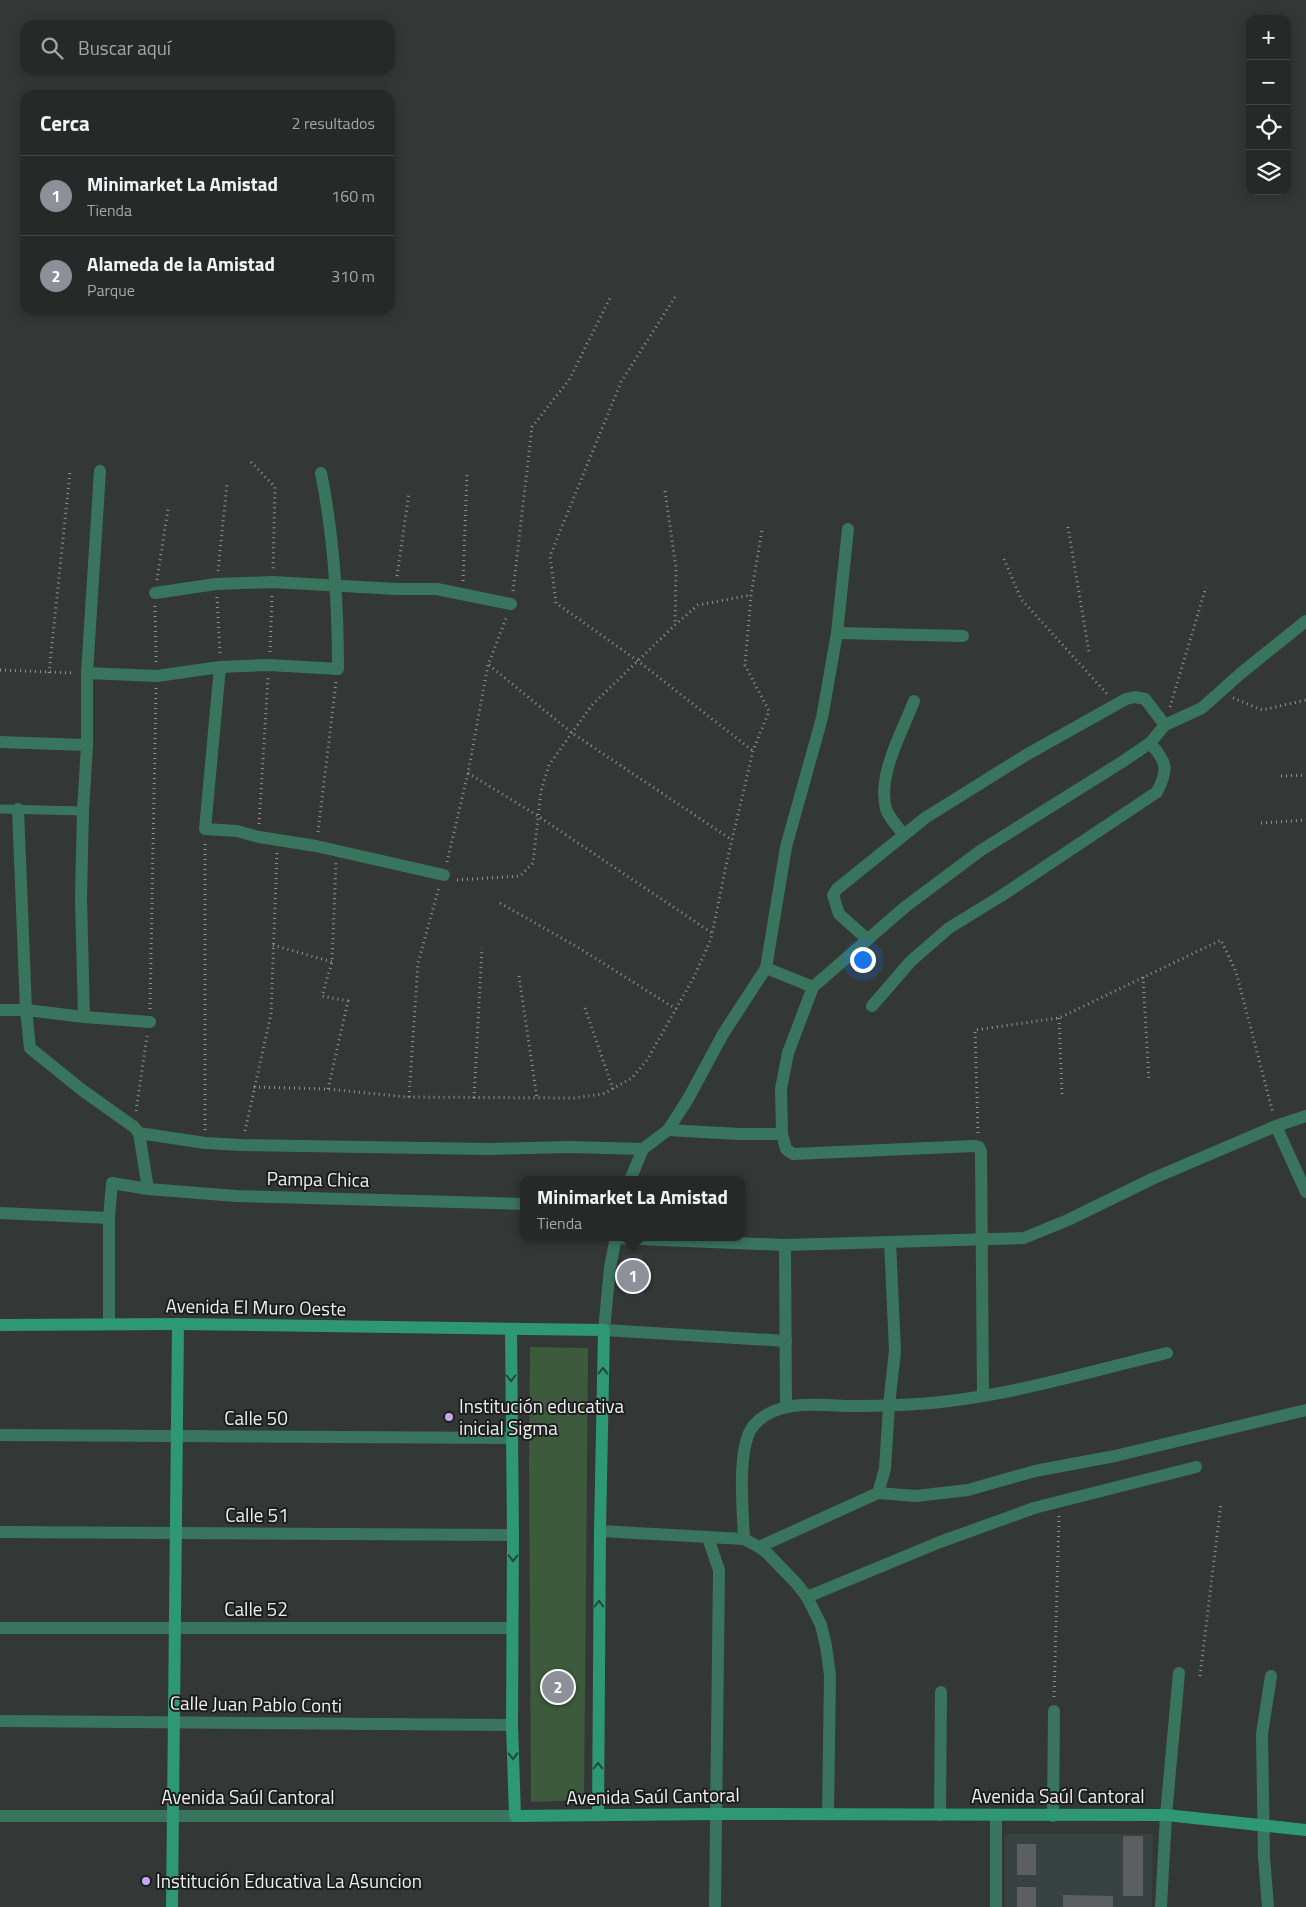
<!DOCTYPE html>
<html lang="es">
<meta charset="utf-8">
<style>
:root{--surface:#262928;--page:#2e3130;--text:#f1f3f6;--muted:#a4a6a8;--line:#424545;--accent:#8c9099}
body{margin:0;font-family:"Titillium Web",sans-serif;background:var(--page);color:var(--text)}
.controls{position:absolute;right:15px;top:15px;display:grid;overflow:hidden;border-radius:10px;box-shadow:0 2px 12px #0003}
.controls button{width:45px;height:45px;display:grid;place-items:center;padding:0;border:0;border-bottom:1px solid var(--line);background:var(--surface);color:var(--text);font:25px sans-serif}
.you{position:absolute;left:862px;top:959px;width:18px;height:18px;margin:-12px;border:4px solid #fff;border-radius:50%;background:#1a73e8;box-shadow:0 0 0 8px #1a73e833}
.badge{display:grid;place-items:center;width:32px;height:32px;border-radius:50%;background:var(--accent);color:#fff;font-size:16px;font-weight:700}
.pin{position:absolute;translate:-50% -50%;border:2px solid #fff;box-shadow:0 1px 5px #0006}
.popup{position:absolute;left:520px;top:1176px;width:225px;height:65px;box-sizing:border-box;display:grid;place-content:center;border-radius:10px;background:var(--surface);filter:drop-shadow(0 1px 4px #0005);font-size:16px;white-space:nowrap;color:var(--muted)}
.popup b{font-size:19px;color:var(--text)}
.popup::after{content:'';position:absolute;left:50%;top:100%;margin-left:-10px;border:10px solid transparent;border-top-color:var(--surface)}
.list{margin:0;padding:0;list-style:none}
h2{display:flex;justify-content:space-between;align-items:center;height:65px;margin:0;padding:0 20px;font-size:21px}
h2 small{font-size:16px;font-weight:400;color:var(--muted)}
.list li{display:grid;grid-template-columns:32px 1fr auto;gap:15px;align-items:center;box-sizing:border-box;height:80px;padding:0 20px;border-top:1px solid var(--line)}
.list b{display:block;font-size:19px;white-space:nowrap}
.list p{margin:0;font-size:16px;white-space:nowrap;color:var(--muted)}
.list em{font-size:16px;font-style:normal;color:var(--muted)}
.icon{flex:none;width:28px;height:28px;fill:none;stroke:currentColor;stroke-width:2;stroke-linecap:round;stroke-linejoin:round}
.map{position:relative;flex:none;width:1306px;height:1907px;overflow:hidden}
.search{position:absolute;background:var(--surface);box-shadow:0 2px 12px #0003;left:20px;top:20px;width:375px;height:55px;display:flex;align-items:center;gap:12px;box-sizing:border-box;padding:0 18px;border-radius:15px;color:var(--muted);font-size:19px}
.panel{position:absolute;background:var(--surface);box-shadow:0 2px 12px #0003;left:20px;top:90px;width:375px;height:225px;border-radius:15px}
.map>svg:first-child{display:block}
.built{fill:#374241}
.green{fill:#3d5b3c}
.building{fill:#5b5f60}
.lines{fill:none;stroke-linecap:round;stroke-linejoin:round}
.path{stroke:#919493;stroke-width:3;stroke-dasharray:1 4;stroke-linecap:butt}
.lane{stroke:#39755e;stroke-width:9}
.street{stroke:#39755e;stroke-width:12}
.secondary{stroke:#2e9774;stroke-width:12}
.oneway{stroke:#22483c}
.poi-dot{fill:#c9a5ee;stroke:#1c1e1e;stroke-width:2}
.labels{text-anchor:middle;stroke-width:4;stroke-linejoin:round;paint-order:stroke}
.street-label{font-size:19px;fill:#eef0f0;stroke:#1c1e1e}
.poi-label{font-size:19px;fill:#eef0f0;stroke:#1c1e1e;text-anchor:start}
</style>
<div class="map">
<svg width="1306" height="1907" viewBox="0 0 1306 1907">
<rect width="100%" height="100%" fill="#333736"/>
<g class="built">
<path d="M642,1254L643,1297H625L623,1255Z"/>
<path d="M1005,1834H1153L1152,1907H1005Z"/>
</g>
<path class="green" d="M530,1347L588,1348L584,1800L531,1802L529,1459Z"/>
<g class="building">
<rect x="1123" y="1836" width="20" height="60"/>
<rect x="1017" y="1844" width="19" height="31"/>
<rect x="1017" y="1887" width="19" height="20"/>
<path d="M1063,1895L1113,1896V1907H1063Z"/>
</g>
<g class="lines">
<g class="path">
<path d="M675,297L621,382L550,556L556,603L638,661L753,751"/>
<path d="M251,462L275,487L273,570"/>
<path d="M665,491L676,568L675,624"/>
<path d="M1068,527L1089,652"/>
<path d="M1004,559L1021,599L1108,695"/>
<path d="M218,571L227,484"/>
<path d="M397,576L409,493"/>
<path d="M157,580L168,509"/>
<path d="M463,581L467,475"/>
<path d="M513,591L532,427L569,380L611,296"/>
<path d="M217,597L220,654"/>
<path d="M155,606L156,662"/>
<path d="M270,652L272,596"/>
<path d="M489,665L572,733L732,840"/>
<path d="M0,670L74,673"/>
<path d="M49,673L70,472"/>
<path d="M1233,698L1262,710L1306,700"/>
<path d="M1170,707L1206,587"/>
<path d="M468,773L538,816L712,933"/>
<path d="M1281,776L1306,775"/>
<path d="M1261,823L1306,820"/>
<path d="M259,824L268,678"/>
<path d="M318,832L336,682"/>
<path d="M447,862L468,773L488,665L507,616"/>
<path d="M457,880L520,876L533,863L541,791L549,765L592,705L675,625L698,605L751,595"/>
<path d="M500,903L579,948L676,1009"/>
<path d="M273,945L332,962"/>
<path d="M519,976L537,1098"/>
<path d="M1143,977L1149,1081"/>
<path d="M585,1008L613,1089"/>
<path d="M150,1009L156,688"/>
<path d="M1059,1018L1062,1094"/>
<path d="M254,1087L328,1089L406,1097L574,1098L603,1094L632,1078L647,1060L694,977L711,939L727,861L753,751L769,711L745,665L751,595L762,530"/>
<path d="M328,1089L348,1001L322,996L332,962L336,863"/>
<path d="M409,1097L418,963L439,887"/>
<path d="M474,1098L482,948"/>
<path d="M136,1111L147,1036"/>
<path d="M205,1130V841"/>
<path d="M245,1131L271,1014L277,853"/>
<path d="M978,1133L975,1030L1059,1018L1221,940L1236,972L1273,1113"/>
<path d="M1200,1676L1221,1503"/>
<path d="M1054,1697L1059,1516"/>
</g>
<path class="lane" d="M0,809L83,811"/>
<g class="street">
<path d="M155,593L216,584L273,582L396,589H437L511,604"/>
<path d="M837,633L963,636"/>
<path d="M220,667L205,829L237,831L259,837L316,846L444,875"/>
<path d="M87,673L157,676L220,667L269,665L338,669C338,603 334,537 321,473"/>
<path d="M0,742L87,745"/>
<path d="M18,809L26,1010L30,1048L82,1090L134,1127L139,1133L205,1143L242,1145L489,1149L570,1147L643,1149"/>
<path d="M904,835C898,827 889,818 886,809C877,775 902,733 914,701"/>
<path d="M867,939L839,914L833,895L837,889L925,818L1026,755L1126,699L1135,697L1145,699L1165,725"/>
<path d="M766,968L813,987"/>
<path d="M872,1006L911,961L949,928L1001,896L1157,792C1169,769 1167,762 1150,743"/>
<path d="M0,1010H26L84,1017L150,1022"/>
<path d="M84,1017L81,898L83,811L87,745V673L100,471"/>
<path d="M1276,1126L1306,1192"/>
<path d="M668,1130L739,1134H782"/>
<path d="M139,1133L148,1189"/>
<path d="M630,1180L643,1149L668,1130L688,1099L723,1034L766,968L786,847L822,718L837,633L848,529"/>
<path d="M0,1213L109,1218"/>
<path d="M616,1237L610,1268L604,1330L786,1341"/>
<path d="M616,1238L785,1245L1024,1238L1068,1220L1154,1178L1276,1126L1306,1116"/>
<path d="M785,1245L786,1407"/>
<path d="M109,1324V1218L112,1183L148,1189L236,1196L524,1204"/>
<path d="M983,1396L981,1152L979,1147L974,1146L793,1154L786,1149L782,1134L781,1089L788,1053L813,987L905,907L980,851L1122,762L1150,743L1165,725L1202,708L1240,674L1306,621"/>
<path d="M0,1435L512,1438"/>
<path d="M878,1493L885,1469L889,1405L895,1351L890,1242"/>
<path d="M600,1531L744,1539L759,1547L767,1553L797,1584L807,1597L821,1625L826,1646L830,1675L828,1814"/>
<path d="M0,1532L513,1535"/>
<path d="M708,1538L719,1570L715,1907"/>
<path d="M744,1539C743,1511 736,1446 754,1425C777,1399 818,1405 848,1406C864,1406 880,1406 897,1405C988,1403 1078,1374 1167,1353"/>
<path d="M759,1547L878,1493L916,1496L968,1490L1035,1471L1115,1456L1306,1410"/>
<path d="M807,1597L940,1542L1034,1508L1196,1467"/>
<path d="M0,1628H512"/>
<path d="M0,1721L512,1725"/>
<path d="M940,1815L941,1692"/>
<path d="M0,1816H515"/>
<path d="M1053,1816L1054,1711"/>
<path d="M996,1907V1815"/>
<path d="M1161,1907L1166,1815L1179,1673"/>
<path d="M1268,1907L1264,1857L1262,1734L1271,1676"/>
</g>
<g class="secondary">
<path d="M0,1325L178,1324L604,1330L600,1531L598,1815"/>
<path d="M511,1330L513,1535L512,1725L515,1816L717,1814L1166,1815L1306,1830"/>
<path d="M172,1907L178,1324"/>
</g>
</g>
<defs><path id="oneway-chevron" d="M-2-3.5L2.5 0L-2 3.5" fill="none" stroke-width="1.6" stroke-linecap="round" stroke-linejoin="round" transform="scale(1.25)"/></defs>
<g class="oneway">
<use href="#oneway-chevron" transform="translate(603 1371) rotate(-89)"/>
<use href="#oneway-chevron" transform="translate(511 1378) rotate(90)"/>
<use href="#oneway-chevron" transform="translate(513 1558) rotate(91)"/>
<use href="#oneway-chevron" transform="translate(599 1604) rotate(-90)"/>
<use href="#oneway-chevron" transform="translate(513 1756) rotate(88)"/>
<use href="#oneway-chevron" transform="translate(598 1766) rotate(-90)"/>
</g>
<g class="poi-dot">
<circle cx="449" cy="1417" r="5"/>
<circle cx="146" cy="1881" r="5"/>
</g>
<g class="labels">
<g class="street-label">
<text transform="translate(318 1179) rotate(1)" y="7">Pampa Chica</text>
<text transform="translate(256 1307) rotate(1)" y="7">Avenida El Muro Oeste</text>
<text x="256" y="1425">Calle 50</text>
<text x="257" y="1522">Calle 51</text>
<text x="256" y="1616">Calle 52</text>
<text transform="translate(256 1704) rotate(1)" y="7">Calle Juan Pablo Conti</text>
<text transform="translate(653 1796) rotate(-1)" y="7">Avenida Saúl Cantoral</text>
<text x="1058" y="1803">Avenida Saúl Cantoral</text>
<text x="248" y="1804">Avenida Saúl Cantoral</text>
</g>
<g class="poi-label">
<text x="459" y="1413">Institución educativa<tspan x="459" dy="22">inicial Sigma</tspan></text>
<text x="156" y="1888">Institución Educativa La Asuncion</text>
</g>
</g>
</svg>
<div class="controls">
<button>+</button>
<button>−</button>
<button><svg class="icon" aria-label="locate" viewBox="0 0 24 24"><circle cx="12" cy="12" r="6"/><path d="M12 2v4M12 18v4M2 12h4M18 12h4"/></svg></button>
<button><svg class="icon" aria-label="layers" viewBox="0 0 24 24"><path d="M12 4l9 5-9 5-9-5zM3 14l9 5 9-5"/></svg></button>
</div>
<div class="you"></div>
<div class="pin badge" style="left:633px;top:1276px">1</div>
<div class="popup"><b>Minimarket La Amistad</b>Tienda</div>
<div class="pin badge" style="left:558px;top:1687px">2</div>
<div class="search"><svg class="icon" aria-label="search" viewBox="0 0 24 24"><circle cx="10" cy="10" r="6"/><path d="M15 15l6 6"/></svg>Buscar aquí</div>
<section class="panel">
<h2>Cerca<small>2 resultados</small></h2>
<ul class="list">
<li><span class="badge">1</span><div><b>Minimarket La Amistad</b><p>Tienda</p></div><em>160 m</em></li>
<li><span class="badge">2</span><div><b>Alameda de la Amistad</b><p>Parque</p></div><em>310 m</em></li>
</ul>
</section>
</div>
